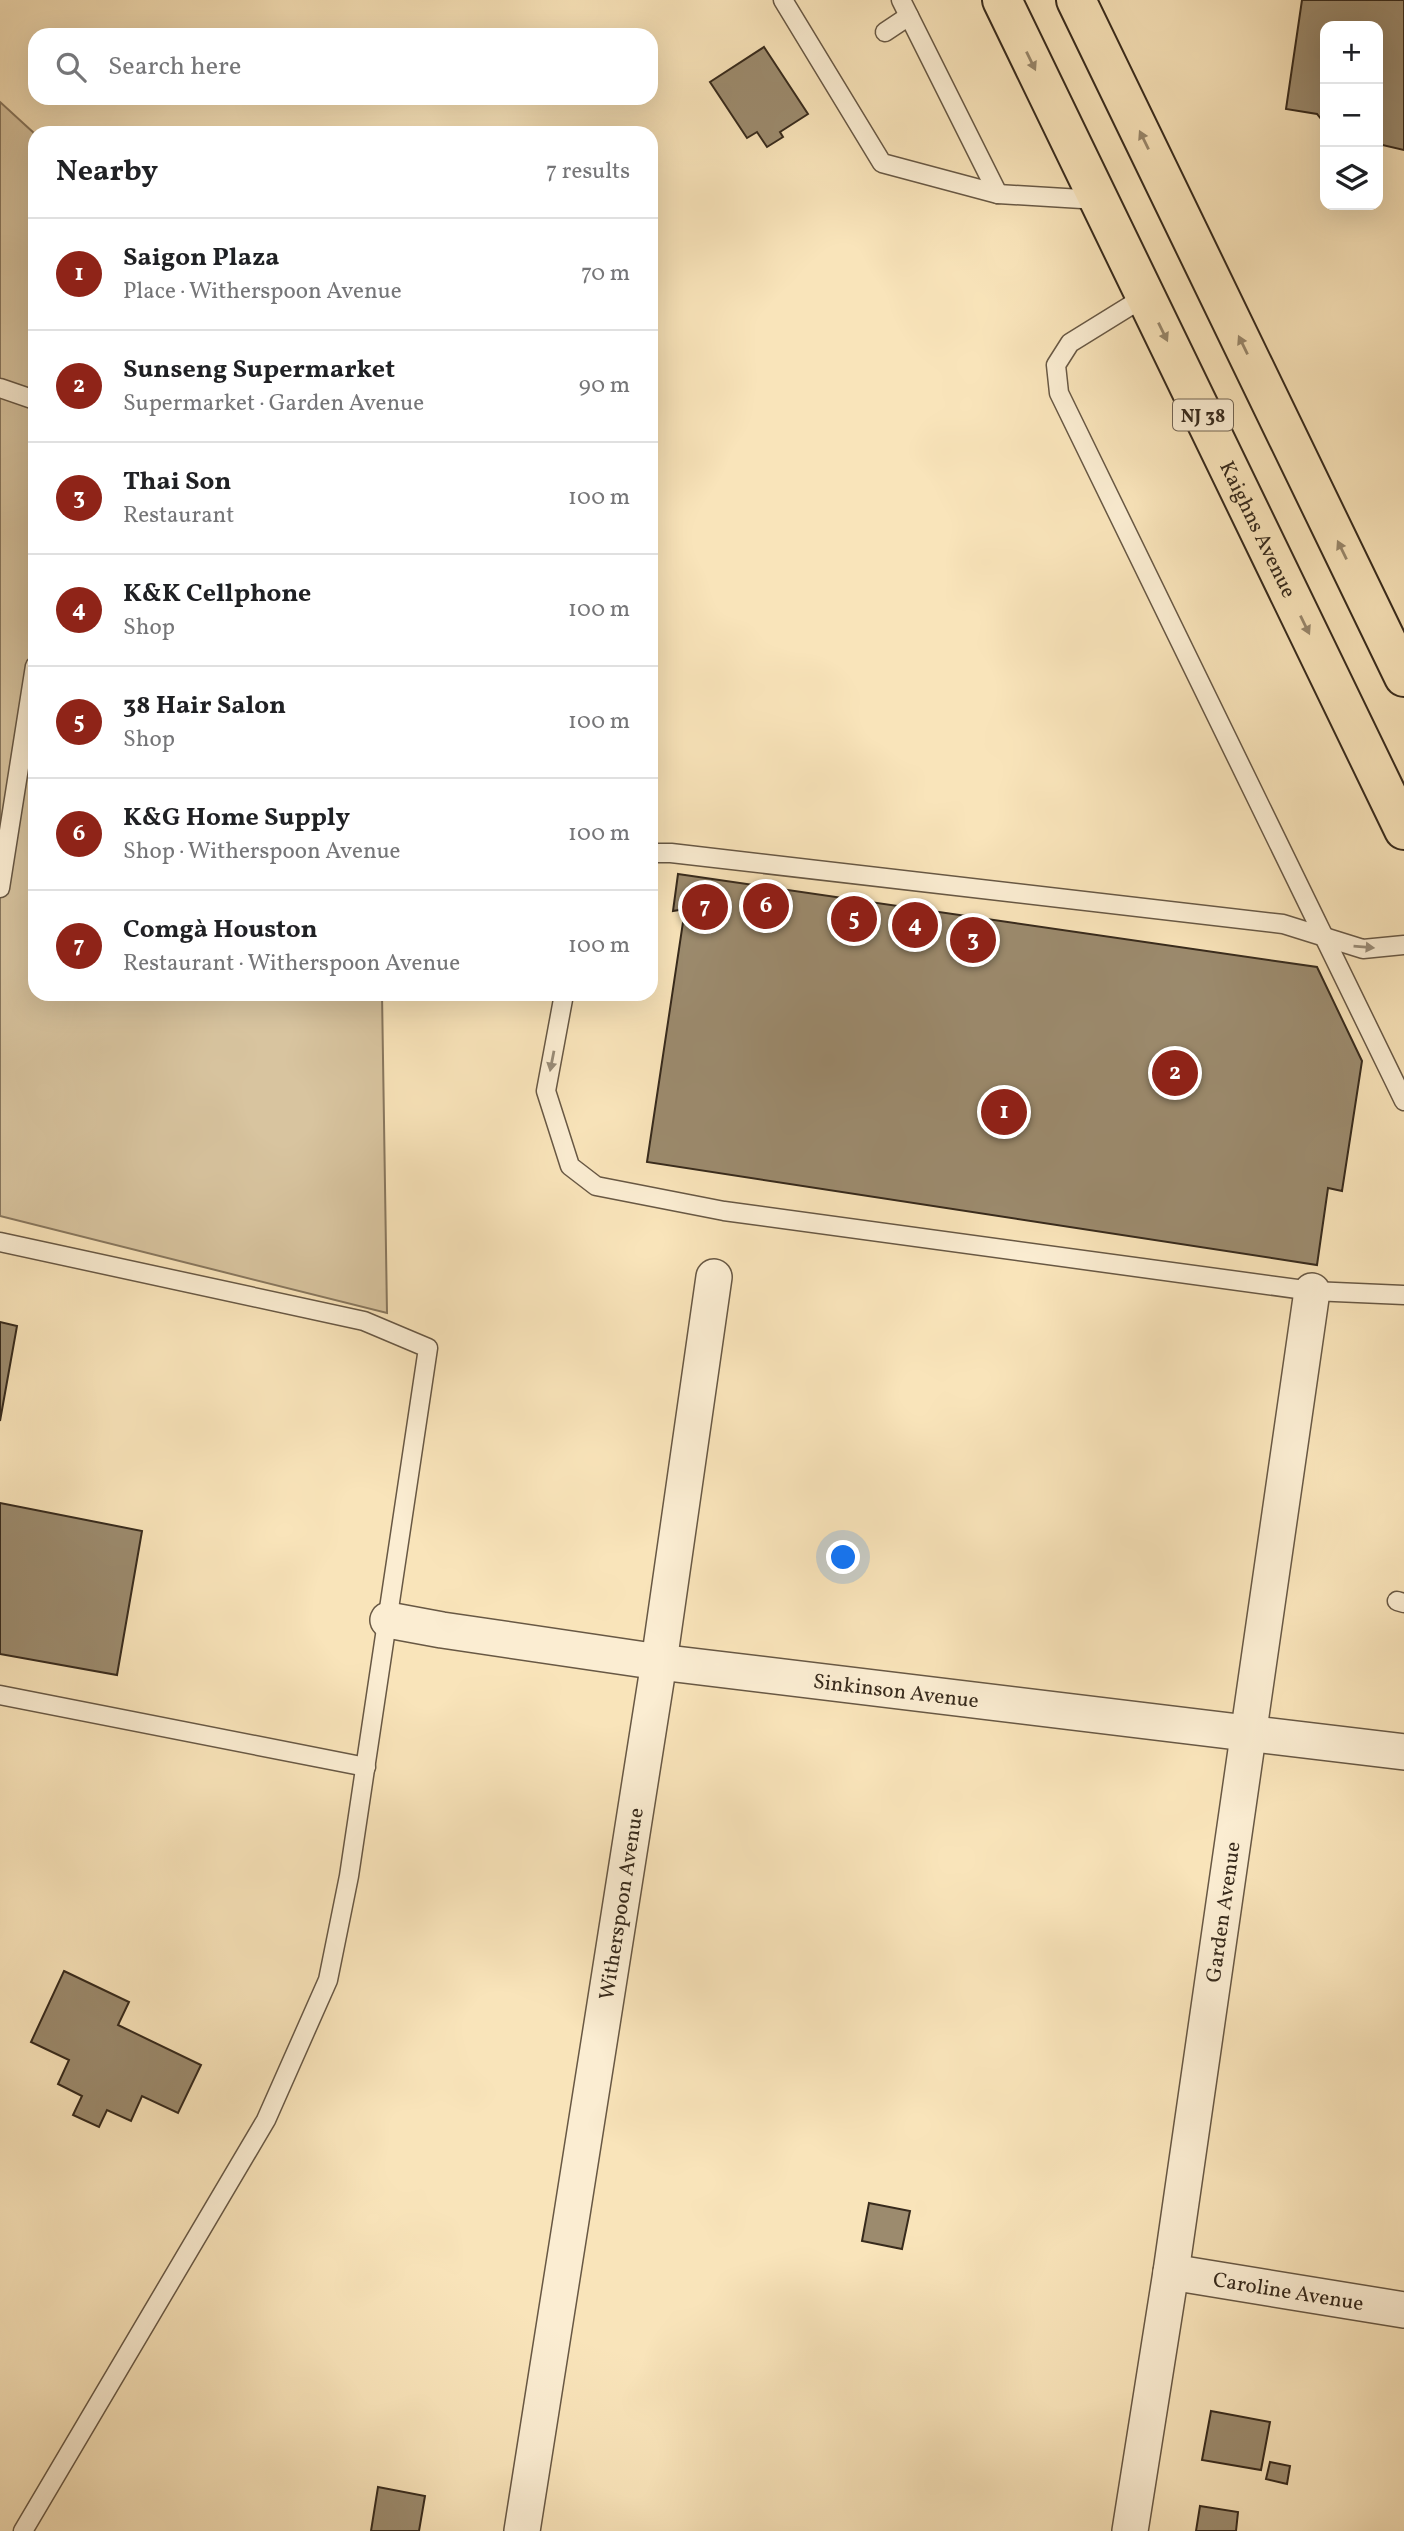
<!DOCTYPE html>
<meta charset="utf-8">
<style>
:root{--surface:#fff;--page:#f2f2f2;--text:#202124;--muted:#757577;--line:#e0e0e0;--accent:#8f2418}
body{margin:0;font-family:Vollkorn,serif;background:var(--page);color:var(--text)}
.controls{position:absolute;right:21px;top:21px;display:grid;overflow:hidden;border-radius:14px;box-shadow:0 7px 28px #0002}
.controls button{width:63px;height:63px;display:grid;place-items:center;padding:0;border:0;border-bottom:2px solid var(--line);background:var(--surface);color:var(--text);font:35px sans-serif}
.you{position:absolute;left:844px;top:1558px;width:24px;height:24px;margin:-18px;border:5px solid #fff;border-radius:50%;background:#1a73e8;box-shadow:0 0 0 10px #1a73e833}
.badge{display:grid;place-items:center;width:46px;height:46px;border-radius:50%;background:var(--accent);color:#fff;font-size:23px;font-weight:700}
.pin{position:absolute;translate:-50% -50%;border:4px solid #fff;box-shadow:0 2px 7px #0006}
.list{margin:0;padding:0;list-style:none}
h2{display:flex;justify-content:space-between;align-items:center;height:91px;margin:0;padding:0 28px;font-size:30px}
h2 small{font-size:23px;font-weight:400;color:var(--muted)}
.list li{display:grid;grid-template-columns:46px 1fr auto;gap:21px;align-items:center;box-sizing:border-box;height:112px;padding:0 28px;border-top:2px solid var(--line)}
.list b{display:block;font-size:26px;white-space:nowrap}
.list p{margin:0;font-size:23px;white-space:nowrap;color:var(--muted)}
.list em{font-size:23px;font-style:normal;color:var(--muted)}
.icon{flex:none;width:38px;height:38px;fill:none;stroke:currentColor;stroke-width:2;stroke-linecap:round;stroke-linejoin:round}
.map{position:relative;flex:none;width:1404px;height:2531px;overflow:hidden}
.search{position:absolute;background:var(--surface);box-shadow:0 7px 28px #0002;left:28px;top:28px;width:630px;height:77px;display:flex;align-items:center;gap:18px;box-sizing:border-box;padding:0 24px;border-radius:21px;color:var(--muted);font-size:26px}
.panel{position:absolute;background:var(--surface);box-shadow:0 7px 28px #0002;left:28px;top:126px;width:630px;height:875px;border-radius:21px}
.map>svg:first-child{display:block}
.green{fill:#d8c49f;stroke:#88775e;stroke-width:2}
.building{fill:#9c8b6e;stroke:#372a1c;stroke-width:2}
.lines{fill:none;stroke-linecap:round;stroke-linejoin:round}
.service-casing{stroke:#685844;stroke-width:21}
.minor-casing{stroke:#685844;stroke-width:38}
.trunk-casing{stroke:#372a1c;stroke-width:42}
.service{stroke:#fbedd2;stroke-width:18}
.minor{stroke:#fbedd2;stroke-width:35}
.trunk{stroke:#f9e4ba;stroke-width:38}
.oneway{fill:#98876b}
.oneway2{fill:#998c77}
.labels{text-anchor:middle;stroke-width:7;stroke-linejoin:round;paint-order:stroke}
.shield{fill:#fbedd2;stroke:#726453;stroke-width:2}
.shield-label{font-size:19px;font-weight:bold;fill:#372a1c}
.street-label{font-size:21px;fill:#372a1c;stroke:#fbedd2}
</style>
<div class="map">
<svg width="1404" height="2531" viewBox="0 0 1404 2531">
<rect width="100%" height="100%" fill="#f9e4ba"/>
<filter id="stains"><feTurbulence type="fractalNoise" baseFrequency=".00286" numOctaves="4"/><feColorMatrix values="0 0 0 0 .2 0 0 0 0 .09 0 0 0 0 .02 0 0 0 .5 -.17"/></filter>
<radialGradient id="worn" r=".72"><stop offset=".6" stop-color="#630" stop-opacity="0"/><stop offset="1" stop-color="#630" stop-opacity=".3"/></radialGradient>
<path class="green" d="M0,102L35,134V994H382L387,1313L0,1216Z"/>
<g class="building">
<path d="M1302,0H1404V150L1378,144V26H1325V124L1317,114L1286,109Z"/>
<path d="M764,47L808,114L780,132L783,137L767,147L757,132L747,138L710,82Z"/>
<path d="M678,874L1317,967L1362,1061L1342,1191L1328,1188L1317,1265L647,1162L685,909L673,911Z"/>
<path d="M0,1322L17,1326L0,1421Z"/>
<path d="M0,1503L142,1531L117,1675L0,1654Z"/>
<path d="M64,1971L129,2002L118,2025L201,2065L178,2113L142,2096L131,2121L107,2110L99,2127L73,2115L82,2096L58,2084L69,2060L31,2042Z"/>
<path d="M869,2203L910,2211L902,2249L862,2241Z"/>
<path d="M1211,2411L1270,2422L1261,2470L1202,2460Z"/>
<path d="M1270,2462L1290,2466L1287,2484L1266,2479Z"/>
<path d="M378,2487L425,2496L419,2531H371Z"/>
<path d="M1200,2506L1238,2512L1236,2531H1196Z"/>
</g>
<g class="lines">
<g class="service-casing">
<g id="service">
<path d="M783,0L882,163L998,194L1098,200"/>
<path d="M901,0L998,194"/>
<path d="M885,32L909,16"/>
<path d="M1146,296L1070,343L1056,365L1059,393L1404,1101"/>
<path d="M0,388L35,400"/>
<path d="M651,853H671L1283,924L1363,949L1404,945"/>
<path d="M0,888L35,666"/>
<path d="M564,994L546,1091L570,1166L596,1186L724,1211L1312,1291L1404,1295"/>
<path d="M0,1242L364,1321L428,1348L349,1876L328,1980L266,2120L23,2531"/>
<path d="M1397,1601L1404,1603"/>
<path d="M0,1695L366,1767"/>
</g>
</g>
<g class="minor-casing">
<g id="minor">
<path id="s1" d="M388,1620L442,1630L659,1662L1404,1752"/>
<path id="s2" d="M1171,2272L1404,2310"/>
<path id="s3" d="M522,2531L659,1662L714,1277"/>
<path id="s4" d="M1130,2531L1171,2272L1312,1291"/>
</g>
</g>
<g class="trunk-casing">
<g id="trunk">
<path id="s5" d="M1002,0L1404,830"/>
<path d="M1076,0L1404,677"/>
</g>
</g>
<use href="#service" class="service"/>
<use href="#minor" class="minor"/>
<use href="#trunk" class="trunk"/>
</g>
<defs><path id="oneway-solid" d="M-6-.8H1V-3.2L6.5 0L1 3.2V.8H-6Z" transform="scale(1.75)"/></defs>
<g class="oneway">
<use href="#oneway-solid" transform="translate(1031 61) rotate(64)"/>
<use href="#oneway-solid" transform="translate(1144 140) rotate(-116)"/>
<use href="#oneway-solid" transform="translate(1163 332) rotate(64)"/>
<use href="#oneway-solid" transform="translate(1243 345) rotate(-116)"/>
<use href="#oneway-solid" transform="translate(1342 550) rotate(-116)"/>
<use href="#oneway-solid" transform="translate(1305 625) rotate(64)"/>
</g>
<g class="oneway2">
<use href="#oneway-solid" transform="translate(1364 947) rotate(5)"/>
<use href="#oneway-solid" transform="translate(552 1061) rotate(101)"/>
</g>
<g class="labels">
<rect class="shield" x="1173" y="399.5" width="60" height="31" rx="5"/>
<g class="shield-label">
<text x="1203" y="422">NJ 38</text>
</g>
<g class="street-label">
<text dy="7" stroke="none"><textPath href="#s5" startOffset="588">Kaighns Avenue</textPath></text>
<text dy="7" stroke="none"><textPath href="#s1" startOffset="513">Sinkinson Avenue</textPath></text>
<text dy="7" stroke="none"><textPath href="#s3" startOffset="635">Witherspoon Avenue</textPath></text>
<text dy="7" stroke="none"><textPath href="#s4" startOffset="626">Garden Avenue</textPath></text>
<text dy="7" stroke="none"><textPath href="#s2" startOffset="119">Caroline Avenue</textPath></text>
</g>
</g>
<rect width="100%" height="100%" filter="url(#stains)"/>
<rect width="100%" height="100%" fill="url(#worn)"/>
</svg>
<div class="controls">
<button>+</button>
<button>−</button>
<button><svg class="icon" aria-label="layers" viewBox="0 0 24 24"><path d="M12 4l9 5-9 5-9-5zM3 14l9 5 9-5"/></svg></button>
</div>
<div class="you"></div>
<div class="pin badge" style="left:1004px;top:1112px">1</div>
<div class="pin badge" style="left:1175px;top:1073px">2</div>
<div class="pin badge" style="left:973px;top:940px">3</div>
<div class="pin badge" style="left:915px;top:925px">4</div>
<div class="pin badge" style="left:854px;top:919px">5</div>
<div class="pin badge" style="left:766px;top:906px">6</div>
<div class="pin badge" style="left:705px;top:907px">7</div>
<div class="search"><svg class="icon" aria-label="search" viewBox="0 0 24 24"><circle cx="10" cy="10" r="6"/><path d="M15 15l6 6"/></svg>Search here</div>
<section class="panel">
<h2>Nearby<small>7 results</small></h2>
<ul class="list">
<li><span class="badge">1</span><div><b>Saigon Plaza</b><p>Place · Witherspoon Avenue</p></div><em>70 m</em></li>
<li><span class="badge">2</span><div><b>Sunseng Supermarket</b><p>Supermarket · Garden Avenue</p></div><em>90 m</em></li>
<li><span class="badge">3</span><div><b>Thai Son</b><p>Restaurant</p></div><em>100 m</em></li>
<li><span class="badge">4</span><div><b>K&amp;K Cellphone</b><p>Shop</p></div><em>100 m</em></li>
<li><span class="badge">5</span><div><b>38 Hair Salon</b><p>Shop</p></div><em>100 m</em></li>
<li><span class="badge">6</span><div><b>K&amp;G Home Supply</b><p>Shop · Witherspoon Avenue</p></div><em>100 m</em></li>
<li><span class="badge">7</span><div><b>Comgà Houston</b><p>Restaurant · Witherspoon Avenue</p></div><em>100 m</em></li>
</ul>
</section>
</div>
